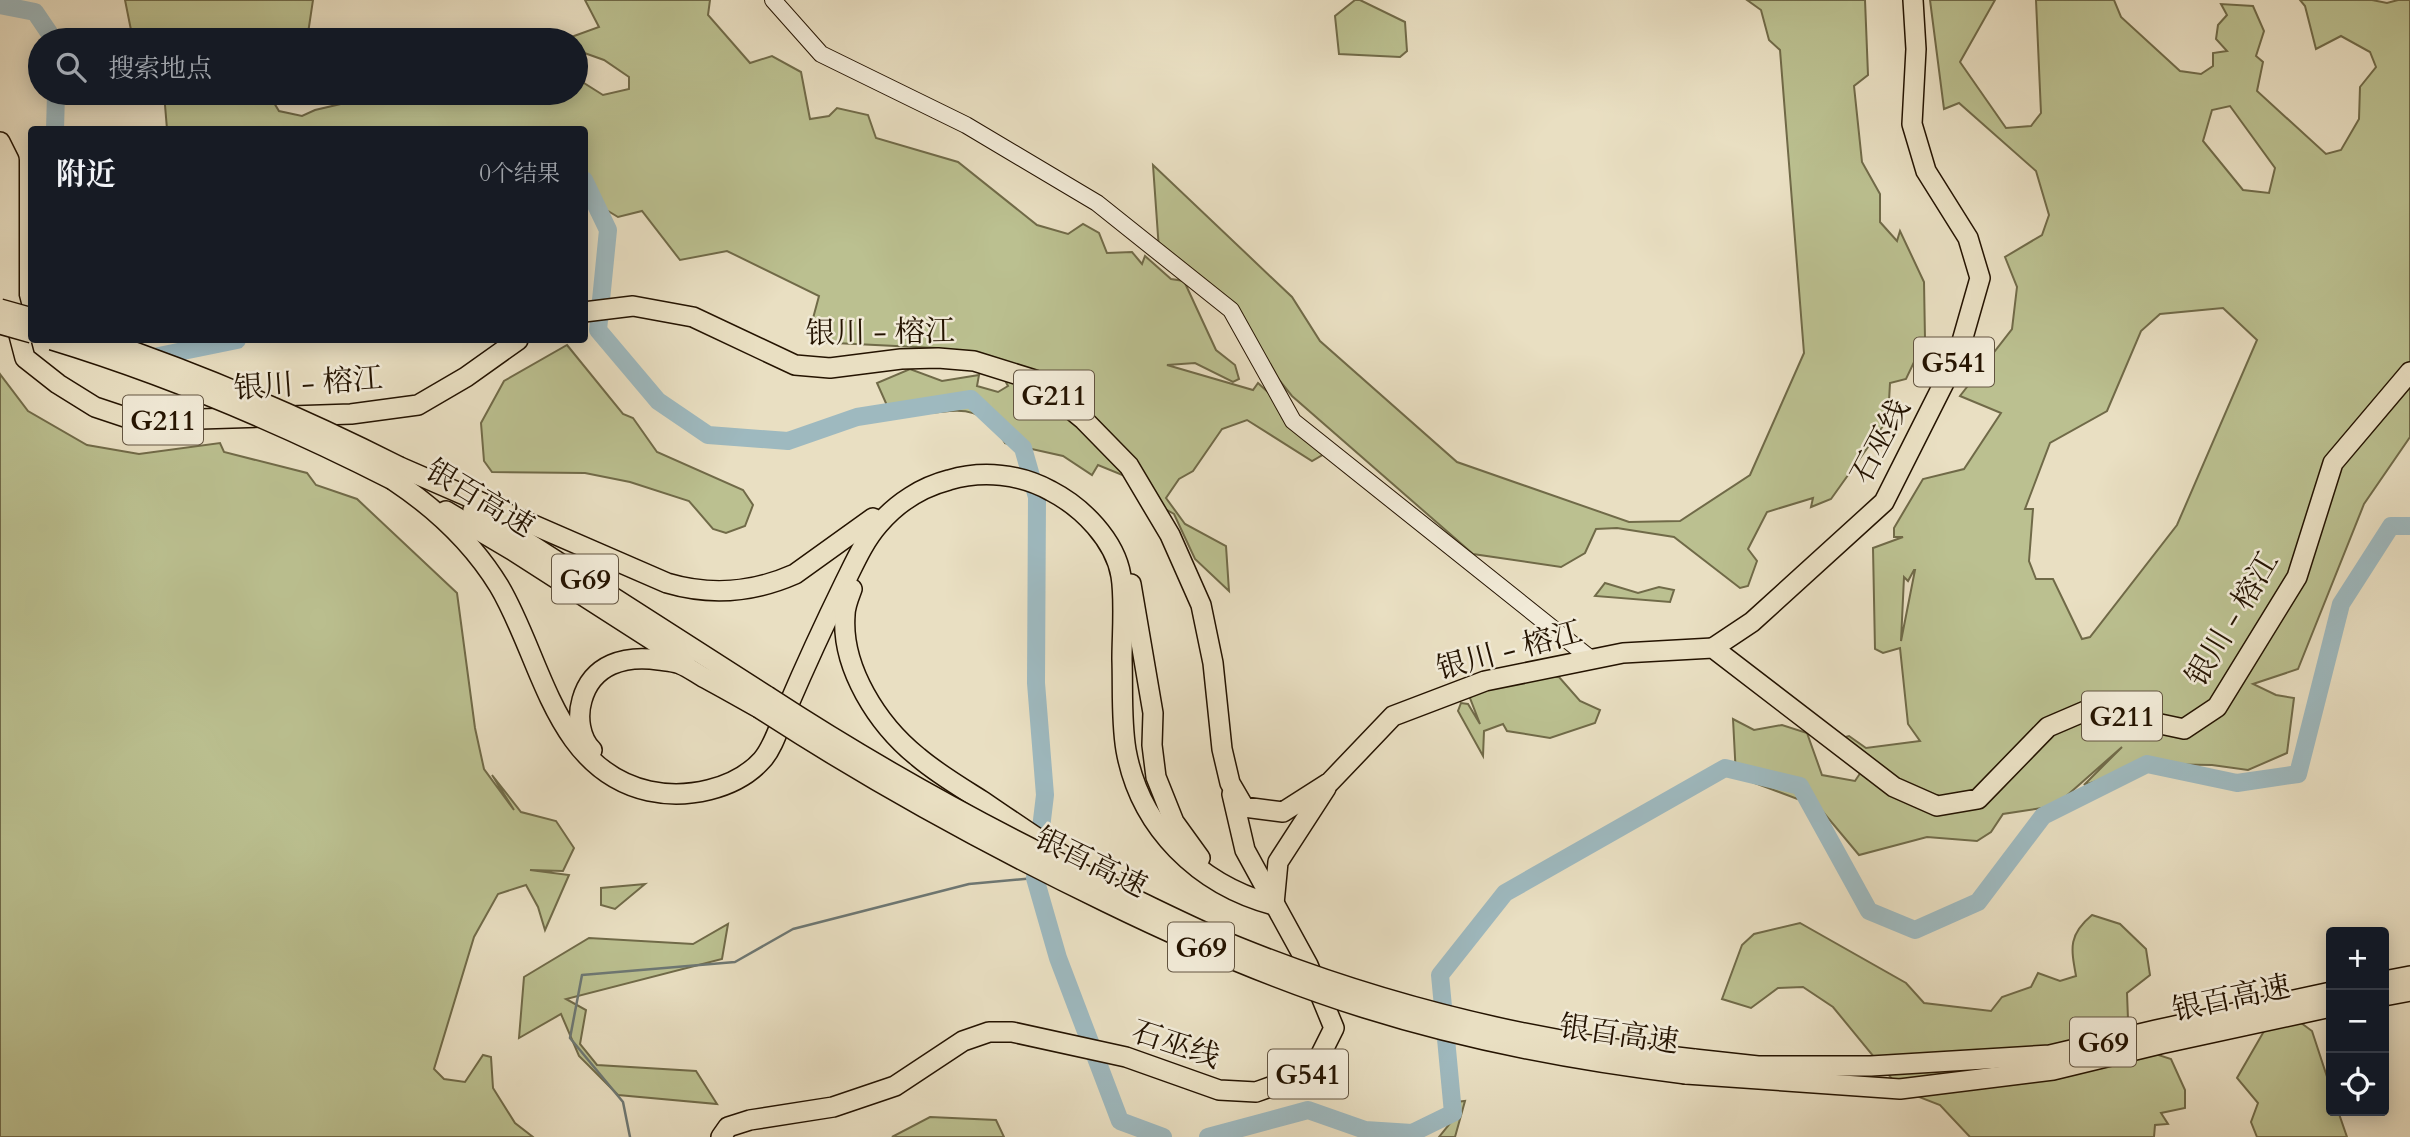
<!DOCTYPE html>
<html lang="zh">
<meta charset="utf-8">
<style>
:root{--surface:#171b24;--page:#20242c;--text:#f1f3f6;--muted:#9ea1a6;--line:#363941}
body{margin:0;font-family:Cardo,"Noto Serif SC",serif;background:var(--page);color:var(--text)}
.controls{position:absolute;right:21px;bottom:21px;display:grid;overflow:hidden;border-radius:7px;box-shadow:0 4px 18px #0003}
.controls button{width:63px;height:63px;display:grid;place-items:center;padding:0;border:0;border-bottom:2px solid var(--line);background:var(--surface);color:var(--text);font:35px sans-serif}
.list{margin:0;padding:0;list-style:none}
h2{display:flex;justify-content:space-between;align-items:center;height:91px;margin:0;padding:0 28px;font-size:30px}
h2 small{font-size:23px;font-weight:400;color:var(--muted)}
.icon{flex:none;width:38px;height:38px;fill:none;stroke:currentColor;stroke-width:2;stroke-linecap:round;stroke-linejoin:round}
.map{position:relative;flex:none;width:2410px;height:1137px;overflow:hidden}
.search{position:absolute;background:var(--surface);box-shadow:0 4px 18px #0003;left:28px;top:28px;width:560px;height:77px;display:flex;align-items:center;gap:18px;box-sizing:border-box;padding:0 24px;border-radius:38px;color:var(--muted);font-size:26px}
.panel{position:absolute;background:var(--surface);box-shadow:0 4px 18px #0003;left:28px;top:126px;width:560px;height:217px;border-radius:7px}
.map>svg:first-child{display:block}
.green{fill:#bbc090;stroke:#706a48;stroke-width:2;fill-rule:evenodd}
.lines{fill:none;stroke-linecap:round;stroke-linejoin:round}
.stream{stroke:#6d7773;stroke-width:2.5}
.river{stroke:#9eb9bf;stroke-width:18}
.secondary-casing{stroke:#241300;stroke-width:18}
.highway-casing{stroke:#241300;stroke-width:22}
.secondary{stroke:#f1ead7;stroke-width:16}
.highway{stroke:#e9dfc2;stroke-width:19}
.highway-bridge-casing{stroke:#241300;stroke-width:22;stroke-linecap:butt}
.highway-bridge{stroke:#e9dfc2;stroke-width:19}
.labels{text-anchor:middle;stroke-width:5;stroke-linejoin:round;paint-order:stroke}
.shield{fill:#f1ead7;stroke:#625440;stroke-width:2}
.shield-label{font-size:28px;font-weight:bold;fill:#241300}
.street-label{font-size:30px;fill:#241300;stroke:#f1ead7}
</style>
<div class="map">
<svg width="2410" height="1137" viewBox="0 0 2410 1137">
<rect width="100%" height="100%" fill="#e9dfc2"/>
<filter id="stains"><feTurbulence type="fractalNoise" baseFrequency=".00286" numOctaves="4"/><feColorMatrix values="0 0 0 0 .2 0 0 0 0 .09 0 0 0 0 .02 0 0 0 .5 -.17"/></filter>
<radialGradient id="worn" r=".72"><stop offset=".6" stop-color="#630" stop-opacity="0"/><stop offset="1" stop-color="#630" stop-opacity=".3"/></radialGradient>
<g class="green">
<path d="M125,0H313L307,40H136L132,35Z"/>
<path d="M585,0H710L708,15L750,63L772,56L801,72L810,119L829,116L837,108L868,115L876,138L958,162L1037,225L1068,234L1083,224L1099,233L1107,253L1132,252L1142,264L1145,256L1171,279L1184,281L1216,350L1235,365L1239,379L1233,382L1195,363L1167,365L1253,390L1258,383L1331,450L1312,461L1247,420L1222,429L1193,471L1179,479L1166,498L1185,524L1226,546L1229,591L1195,559L1174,514L1158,505L1147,485L1098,465L1092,475L1063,456L1005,443C970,383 933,430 894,406L889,410L877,383L910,369L942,381L979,375L977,386L998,392L1008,386L1001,373L936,348L815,342L812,322L819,296L727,251L680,260L642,211L618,217L585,197L584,130L167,129L164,93H268L279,111L302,116L315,110L388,93H576V78L603,95L629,89V77L604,60L576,50V40H563L599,27Z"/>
<path d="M1355,0H1360L1405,22L1407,51L1400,57L1339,54L1335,16Z"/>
<path d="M1747,0H1865L1868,75L1854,86L1862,162L1880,194V222L1897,241L1900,231L1924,282L1925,339L1906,379L1890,383L1888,419L1831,499L1811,507L1813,498L1767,512L1748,549L1757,561L1748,586L1740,588L1674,537L1617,528L1596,529L1585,553L1561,567L1473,554L1292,396L1190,269L1159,250L1153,165L1292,297L1320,341L1457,462L1629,522L1680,521L1750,475L1804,353L1780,50L1769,40L1761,10Z"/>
<path d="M1930,0H1995L1960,62L2006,128L2031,126L2041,113L2036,0H2114L2121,17L2180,71L2201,74L2213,66V53L2227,51L2216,39L2218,25L2227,15L2221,4L2253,6L2264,31L2256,56L2263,62L2257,91L2326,154L2341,150L2359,119L2360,87L2376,67L2370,52L2341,36L2316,49L2305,6L2300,0H2372L2387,3L2398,0H2410V437L2364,504L2298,669L2253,684L2276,695L2294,698L2287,753L2248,770L2212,765L2152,764L2084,785L2122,747L2055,806L2003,814L1991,832L1977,841L1927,837L1859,855L1819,807L1736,776L1733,719L1754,730L1782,725L1807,733L1822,775L1855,781L1867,763L1841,738L1849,736L1866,748L1920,741L1908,724L1900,648L1883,653L1875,649L1873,548L1903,537H1894V528L1923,479L1964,469L2001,413L1960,396L2012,329L2017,287L2005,257L2042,235L2049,215L2036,171L1959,103L1944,109ZM2230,106L2275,168L2269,193L2243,190L2203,141L2212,110ZM2223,308L2257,340L2177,525L2090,637L2082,639L2053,579H2036L2029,561L2033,509H2025L2050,443L2107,411L2141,331L2160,314ZM1914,570H1915L1901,641L1904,577L1908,581Z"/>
<path d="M567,345L623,414L633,418L657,452L743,490L753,505L745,526L726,533L713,529L689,501L630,482L585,473L492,472L484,461L481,423L504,381Z"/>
<path d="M0,374L28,411L87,445L139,454L220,443L224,452L307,473L316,485L357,499L457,593L475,728L484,769L514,810L492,775L521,812L556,821L574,848L563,871L530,870L569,875L545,930L538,907L526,885L498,894L474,937L434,1069L444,1079L465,1082L483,1055L491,1057L493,1088L515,1123L533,1137H0Z"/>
<path d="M1605,583L1638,593L1659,587L1674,590L1670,602L1595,596Z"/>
<path d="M1546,676L1559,677L1580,701L1600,710L1595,723L1550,738L1507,731L1503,724L1484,731L1483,756L1458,711L1461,703L1468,704L1480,724L1470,698L1475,690Z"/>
<path d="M645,884L615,909L601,905V888Z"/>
<path d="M2092,915L2120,924L2146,949L2150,975L2127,993L2128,1019L2152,1053L2171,1059L2185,1090V1108L2161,1113L2168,1124L2155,1125L2154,1137H1970L1940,1105L1901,1090L1833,1007L1803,987L1778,988L1751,1008L1722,999L1742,945L1754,934L1800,923L1906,983L1924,1003L1991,1011L2002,997L2031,987L2038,973L2060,981L2076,976C2071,948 2068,935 2092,915Z"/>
<path d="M728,924L722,959L566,999L586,1010L580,1044L597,1065L696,1071L717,1104L618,1095L579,1056L561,1014L519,1038L524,977L589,938L693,944Z"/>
<path d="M2289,1014L2312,1031L2331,1089V1111H2338L2347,1137H2257L2251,1122L2258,1103L2237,1078L2271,1019Z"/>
<path d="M1465,1101L1455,1137H1439L1451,1122L1456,1102Z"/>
<path d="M930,1117L996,1120L1004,1137H892Z"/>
</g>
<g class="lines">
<path class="stream" d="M630,1137L623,1102L570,1038L582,975L735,962L793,929L969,884L1035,878"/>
<g class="river">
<path d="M0,5L35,12L54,40"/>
<path d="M55,130L56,93"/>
<path d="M584,180L608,230L598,330L658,401L708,435L788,441L857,417L971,399L1023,448L1037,497L1036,683L1045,795L1035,878L1058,958L1120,1121L1163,1137"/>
<path d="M144,359L237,340"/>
<path d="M1208,1137L1308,1110L1365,1130L1412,1133L1453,1113L1440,975L1505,893L1725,768L1800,786L1869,911L1915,930L1978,902L2043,816L2147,764L2237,783L2298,774L2341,604L2391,526H2410"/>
</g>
<g class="secondary-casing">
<path id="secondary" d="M773,0L821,54L966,125L1097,203L1231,310L1293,421L1591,659"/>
</g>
<g class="highway-casing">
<g id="highway">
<path d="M0,142L9,160V297L25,358L58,384L95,407L137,421L261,417"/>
<path d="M584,312L633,306L693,317L795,365L830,368L901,359L938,358L974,361L1035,380L1084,420L1129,466L1170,535L1201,605L1213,663L1222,749L1230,783L1244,807L1283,812L1330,782L1393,716L1485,681L1623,653L1713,648L1894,787L1937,806L1978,799L2048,727L2090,709L2184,729L2217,707L2297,577L2333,463L2410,372"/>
<path d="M291,416L351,414L418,405L466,377L518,340"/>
<path d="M400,467L667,583C711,596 752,593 795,574L873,518"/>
<path d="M393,480C435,508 472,542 499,586C542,658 554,770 649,791C686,799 735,790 762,760C774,747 780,723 788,706C806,664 825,623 845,582C855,562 864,541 879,524C897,503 922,487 949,480C983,470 1020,474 1051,491C1082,507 1115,540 1121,576C1125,600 1122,635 1122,659C1123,689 1121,720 1126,750C1140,828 1199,885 1274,905"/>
<path d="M473,510L519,537L767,696"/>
<path d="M446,511L512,550L685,661"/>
<path d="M1131,584L1153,713L1152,745L1156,777L1174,822L1200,858"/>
<path d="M852,589C849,597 845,606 845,615C841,668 878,725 918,757C938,774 962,788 984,802C1013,822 1043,842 1073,862"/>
<path d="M1713,648L1752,622L1884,502L1958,355L1980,278L1968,238L1926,171L1912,124L1916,49L1913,0"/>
<path d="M592,750C580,738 577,717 582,700C592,664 625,655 659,660C665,661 673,661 680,664C688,667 696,673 703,677C722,687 741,698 759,708"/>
<path d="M1274,904L1278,862L1326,788"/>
<path d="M2384,981L2410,976"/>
<path d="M2384,996L2410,991"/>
<path d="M1694,1059L1758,1066H1871L2050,1055L2156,1030L2331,992"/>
<path d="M1686,1074L1900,1089L2053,1070L2160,1044L2331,1007"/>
<path d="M721,1137L728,1127L750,1120L833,1107L895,1086L963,1041L989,1032H1012L1126,1057L1219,1090L1256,1092L1312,1072L1334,1028L1308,965L1245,850L1232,794"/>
</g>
</g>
<use href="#secondary" class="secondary"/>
<use href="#highway" class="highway"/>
<g class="highway-bridge-casing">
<g id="highway-bridge">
<path d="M0,309L32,318"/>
<path d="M0,324L32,333"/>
<path d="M52,340C170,376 283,424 393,480"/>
<path d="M100,340C203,375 303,418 400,467"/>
<path d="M767,696C877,768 990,830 1109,887C1152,907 1194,929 1238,947C1384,1006 1538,1043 1694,1059"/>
<path d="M759,708C871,781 986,844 1106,902C1190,943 1275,980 1365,1008C1470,1041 1577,1061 1686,1074"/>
</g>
</g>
<use href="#highway-bridge" class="highway-bridge"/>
</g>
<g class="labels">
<g class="shield">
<rect x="1914" y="337.5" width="80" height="49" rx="5"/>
<rect x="1014" y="370.5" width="80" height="49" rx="5"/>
<rect x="123" y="395.5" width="80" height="49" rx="5"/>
<rect x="552" y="554.5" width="66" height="49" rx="5"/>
<rect x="2082" y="691.5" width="80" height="49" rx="5"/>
<rect x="1168" y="922.5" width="66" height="49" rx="5"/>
<rect x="2070" y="1017.5" width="66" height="49" rx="5"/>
<rect x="1268" y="1049.5" width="80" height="49" rx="5"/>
</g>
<g class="shield-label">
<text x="1954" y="372">G541</text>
<text x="1054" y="405">G211</text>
<text x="163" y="430">G211</text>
<text x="585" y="589">G69</text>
<text x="2122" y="726">G211</text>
<text x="1201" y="957">G69</text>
<text x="2103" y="1052">G69</text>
<text x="1308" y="1084">G541</text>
</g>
<g class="street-label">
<text transform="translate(880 332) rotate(-1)" y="10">银川 - 榕江</text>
<text transform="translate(308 383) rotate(-4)" y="10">银川 - 榕江</text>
<text transform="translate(1880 441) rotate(-62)" y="10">石巫线</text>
<text transform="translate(480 498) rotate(31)" y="10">银百高速</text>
<text transform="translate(2232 619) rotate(-59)" y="10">银川 - 榕江</text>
<text transform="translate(1509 650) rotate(-15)" y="10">银川 - 榕江</text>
<text transform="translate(1091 862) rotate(26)" y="10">银百高速</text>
<text transform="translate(2231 998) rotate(-12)" y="10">银百高速</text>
<text transform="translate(1619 1034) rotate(8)" y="10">银百高速</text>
<text transform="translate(1176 1044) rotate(18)" y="10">石巫线</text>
</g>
</g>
<rect width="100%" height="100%" filter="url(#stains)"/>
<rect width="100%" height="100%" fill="url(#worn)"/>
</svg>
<div class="controls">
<button>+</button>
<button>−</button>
<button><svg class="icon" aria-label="locate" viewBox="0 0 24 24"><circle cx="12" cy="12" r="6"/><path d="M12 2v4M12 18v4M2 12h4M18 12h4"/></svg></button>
</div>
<div class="search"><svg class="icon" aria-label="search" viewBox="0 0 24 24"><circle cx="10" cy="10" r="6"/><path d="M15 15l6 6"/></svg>搜索地点</div>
<section class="panel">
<h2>附近<small>0个结果</small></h2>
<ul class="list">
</ul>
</section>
</div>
